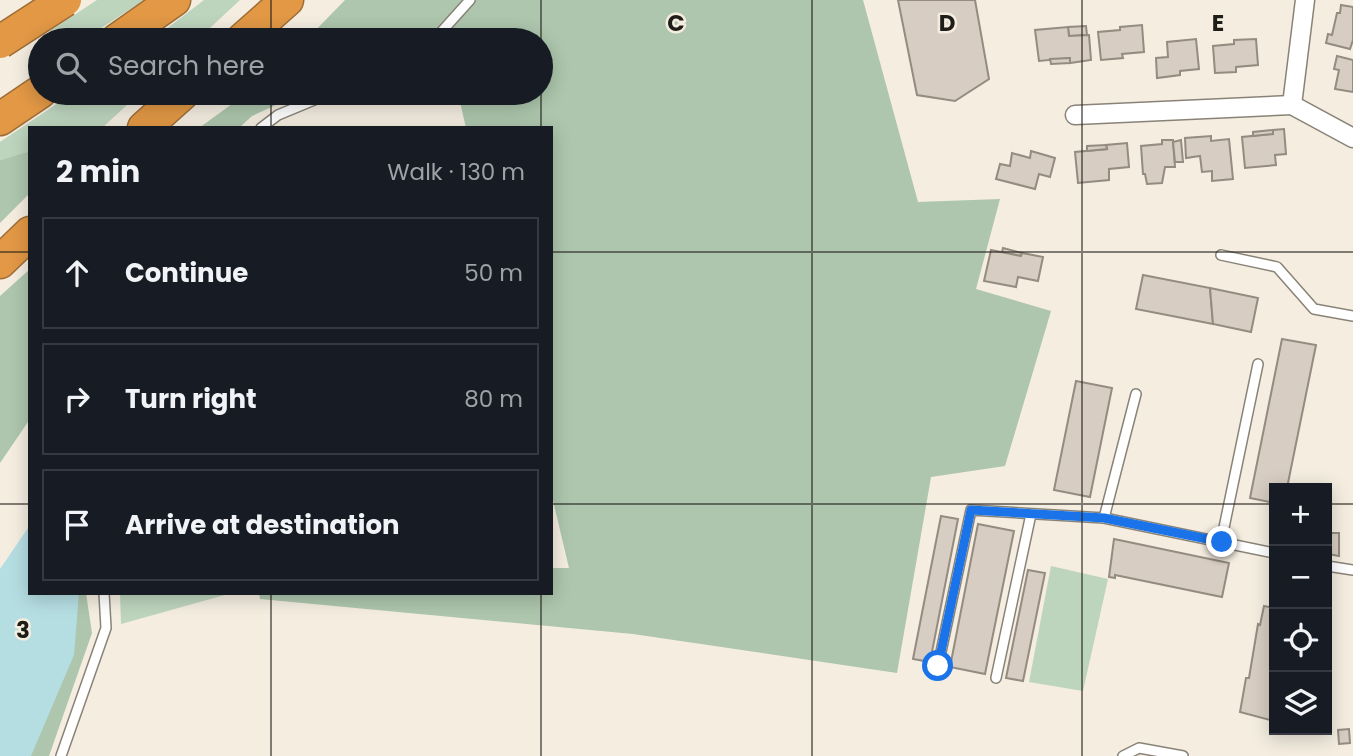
<!DOCTYPE html>
<meta charset="utf-8">
<style>
:root{--surface:#171b24;--page:#242831;--text:#f1f3f6;--muted:#9ea1a6;--line:#363941}
body{margin:0;font-family:Poppins,sans-serif;background:var(--page);color:var(--text)}
.controls{position:absolute;right:21px;bottom:21px;display:grid;overflow:hidden;border-radius:0px;box-shadow:0 4px 18px #0003}
.controls button{width:63px;height:63px;display:grid;place-items:center;padding:0;border:0;border-bottom:2px solid var(--line);background:var(--surface);color:var(--text);font:35px sans-serif}
.stop{position:absolute;width:21px;height:21px;margin:-16px;border:5px solid #1a73e8;border-radius:50%;background:#fff}
.stop.end{background:#1a73e8;border-color:#fff;box-shadow:0 2px 7px #0008}
.list{margin:0;padding:0;list-style:none}
h2{display:flex;justify-content:space-between;align-items:center;height:91px;margin:0;padding:0 28px;font-size:30px}
h2 small{font-size:23px;font-weight:400;color:var(--muted)}
.list li{display:grid;grid-template-columns:46px 1fr auto;gap:21px;align-items:center;box-sizing:border-box;height:112px;margin:0 14px 14px;padding:0 14px;border:2px solid var(--line);border-radius:0px}
.list b{display:block;font-size:26px;white-space:nowrap}
.list em{font-size:23px;font-style:normal;color:var(--muted)}
.icon{flex:none;width:38px;height:38px;fill:none;stroke:currentColor;stroke-width:2;stroke-linecap:round;stroke-linejoin:round}
.map{position:relative;flex:none;width:1353px;height:756px;overflow:hidden}
.search{position:absolute;background:var(--surface);box-shadow:0 4px 18px #0003;left:28px;top:28px;width:525px;height:77px;display:flex;align-items:center;gap:18px;box-sizing:border-box;padding:0 24px;border-radius:38px;color:var(--muted);font-size:26px}
.panel{position:absolute;background:var(--surface);box-shadow:0 4px 18px #0003;left:28px;top:126px;width:525px;height:469px;border-radius:0px}
.map>svg:first-child{display:block}
.green{fill:#bdd4bd}
.forest{fill:#adc6ad}
.water{fill:#b5dee3}
.building{fill:#d7cdc2;stroke:#948b81;stroke-width:2}
.lines{fill:none;stroke-linecap:round;stroke-linejoin:round}
.service-casing{stroke:#898377;stroke-width:12}
.minor-casing{stroke:#898377;stroke-width:21}
.motorway-casing{stroke:#9e6d35;stroke-width:35}
.service{stroke:#fff;stroke-width:9}
.minor{stroke:#fff;stroke-width:18}
.motorway{stroke:#e29845;stroke-width:32}
.motorway-bridge-casing{stroke:#9e6d35;stroke-width:35;stroke-linecap:butt}
.motorway-bridge{stroke:#e29845;stroke-width:32}
.route{stroke:#1a73e8;stroke-width:9}
.grid{fill:none;stroke:#1f1d18;stroke-width:2;stroke-opacity:0.55}
.grid-label{font-size:23px;text-anchor:middle;font-weight:bold;fill:#1f1d18;stroke:#f4ede0;stroke-width:5;stroke-linejoin:round;paint-order:stroke}
</style>
<div class="map">
<svg width="1353" height="756" viewBox="0 0 1353 756">
<rect width="100%" height="100%" fill="#f4ede0"/>
<g class="green">
<path d="M97,0H144L83,40H45L50,31Z"/>
<path d="M204,0H240L197,40H152Z"/>
<path d="M73,93H140L102,128H30V151L0,160V142Z"/>
<path d="M1051,566L1108,579L1083,691L1029,682Z"/>
<path d="M120,593H232L121,624Z"/>
</g>
<g class="forest">
<path d="M345,0H863L918,202L1000,199L976,289L1051,311L1005,466L931,477L897,673L633,634L260,599L259,593H551V568H569L551,492V128H466L458,93H541V40H446L443,30L402,40H306Z"/>
<path d="M247,93H302L252,116L239,128H199Z"/>
<path d="M30,151V193L0,223V160Z"/>
<path d="M30,269V419L0,463V296Z"/>
<path d="M74,593H86L92,633L49,756H5Z"/>
</g>
<path class="water" d="M30,525V593H79L74,655L31,756H0V569Z"/>
<g class="building">
<path d="M898,0H975L989,79L955,101L917,95Z"/>
<path d="M1341,5L1353,7V40L1350,49L1326,43L1328,34L1332,35L1337,13H1340Z"/>
<path d="M1142,25L1144,52L1122,54L1123,58L1101,60L1098,32L1120,30V27Z"/>
<path d="M1086,26L1087,35L1069,36L1068,27Z"/>
<path d="M1068,27L1069,36L1089,35L1091,60L1070,63V58L1039,61L1035,30Z"/>
<path d="M1196,39L1199,69L1180,71V75L1157,78L1156,58L1168,57L1167,42Z"/>
<path d="M1256,39L1258,65L1236,67V72L1215,73L1213,46L1234,44V40Z"/>
<path d="M1337,56L1353,60V92L1335,89L1339,70L1334,69Z"/>
<path d="M1070,58V63L1051,64L1050,59Z"/>
<path d="M1284,129L1286,154L1275,155L1276,165L1245,168L1242,137L1273,134V130Z"/>
<path d="M1273,130V134L1253,136V132Z"/>
<path d="M1211,136V141L1229,139L1233,179L1212,181V171L1202,172L1200,156L1186,158L1185,138Z"/>
<path d="M1162,140H1173L1175,167H1165L1162,183L1147,184L1145,174H1143L1141,146L1162,144Z"/>
<path d="M1181,140L1183,162H1175L1173,142Z"/>
<path d="M1127,143L1129,167L1109,169V180L1078,183L1075,152L1107,149L1106,145Z"/>
<path d="M1106,145L1107,149L1087,151V146Z"/>
<path d="M1031,151L1055,158L1050,177L1039,174L1035,189L996,179L1000,164L1010,166L1012,153L1030,158Z"/>
<path d="M1003,248L1022,253L1021,256L1002,252Z"/>
<path d="M991,250L1021,256L1022,253L1043,257L1038,281L1018,277L1016,287L984,281Z"/>
<path d="M1143,275L1210,288L1213,324L1136,309Z"/>
<path d="M1210,288L1258,298L1251,332L1213,324Z"/>
<path d="M1282,339L1316,345L1287,488H1274V503L1250,498Z"/>
<path d="M1076,381L1112,388L1090,497L1054,490Z"/>
<path d="M941,516L958,519L930,662L913,659Z"/>
<path d="M978,524L1014,531L985,674L950,667Z"/>
<path d="M1327,533H1339V556L1328,554Z"/>
<path d="M1114,539L1229,563L1222,597L1115,575V578L1109,577Z"/>
<path d="M1028,570L1045,573L1023,681L1006,678Z"/>
<path d="M1264,606L1274,608V721L1240,712L1246,678H1249L1258,624L1260,625Z"/>
<path d="M1349,729L1350,743L1339,744L1338,730Z"/>
</g>
<g class="lines">
<g class="service-casing">
<g id="service">
<path d="M434,40L470,0"/>
<path d="M261,128L278,115L331,93"/>
<path d="M1221,255L1277,267L1314,309L1353,316"/>
<path d="M1104,518L1136,394"/>
<path d="M1221,542L1258,364"/>
<path d="M1327,566L1353,570"/>
<path d="M938,666L971,510L1104,518L1274,553"/>
<path d="M996,678L1031,514"/>
<path d="M61,756L106,628L104,593"/>
<path d="M1123,756L1139,748L1183,756"/>
</g>
</g>
<g class="minor-casing">
<g id="minor">
<path d="M1305,0L1292,105L1353,138"/>
<path d="M1075,115L1292,105"/>
</g>
</g>
<g class="motorway-casing">
<g id="motorway">
<path d="M117,40L174,0"/>
<path d="M242,40L287,0"/>
<path d="M0,119L40,92"/>
<path d="M144,128L183,93"/>
<path d="M0,262L30,233"/>
</g>
</g>
<use href="#service" class="service"/>
<use href="#minor" class="minor"/>
<use href="#motorway" class="motorway"/>
<g class="motorway-bridge-casing">
<path id="motorway-bridge" d="M0,42L65,0"/>
</g>
<use href="#motorway-bridge" class="motorway-bridge"/>
</g>
<g class="lines">
<path class="route" d="M938,666L971,510L1104,518L1222,542"/>
</g>
<path class="grid" d="M271,0V40M541,0V128M812,0V756M1082,0V756M271,93V128M0,252H30M551,252H1353M0,504H30M551,504H1274M1327,504H1353M271,593V756M541,593V756"/>
<g class="grid-label">
<text x="676" y="31">C</text>
<text x="947" y="31">D</text>
<text x="1218" y="31">E</text>
<text x="23" y="638">3</text>
</g>
</svg>
<div class="controls">
<button>+</button>
<button>−</button>
<button><svg class="icon" aria-label="locate" viewBox="0 0 24 24"><circle cx="12" cy="12" r="6"/><path d="M12 2v4M12 18v4M2 12h4M18 12h4"/></svg></button>
<button><svg class="icon" aria-label="layers" viewBox="0 0 24 24"><path d="M12 4l9 5-9 5-9-5zM3 14l9 5 9-5"/></svg></button>
</div>
<div class="stop" style="left:938px;top:666px"></div>
<div class="stop end" style="left:1222px;top:542px"></div>
<div class="search"><svg class="icon" aria-label="search" viewBox="0 0 24 24"><circle cx="10" cy="10" r="6"/><path d="M15 15l6 6"/></svg>Search here</div>
<section class="panel">
<h2>2 min<small>Walk · 130 m</small></h2>
<ul class="list">
<li><svg class="icon" aria-label="ahead" viewBox="0 0 24 24"><path d="M12 20V5M6 11l6-6 6 6"/></svg><div><b>Continue</b></div><em>50 m</em></li>
<li><svg class="icon" aria-label="right" viewBox="0 0 24 24"><path d="M7 20v-9h11M14 6l5 5-5 5"/></svg><div><b>Turn right</b></div><em>80 m</em></li>
<li><svg class="icon" aria-label="arrive" viewBox="0 0 24 24"><path d="M6 21V4h12l-3 4 3 4H6"/></svg><div><b>Arrive at destination</b></div></li>
</ul>
</section>
</div>
